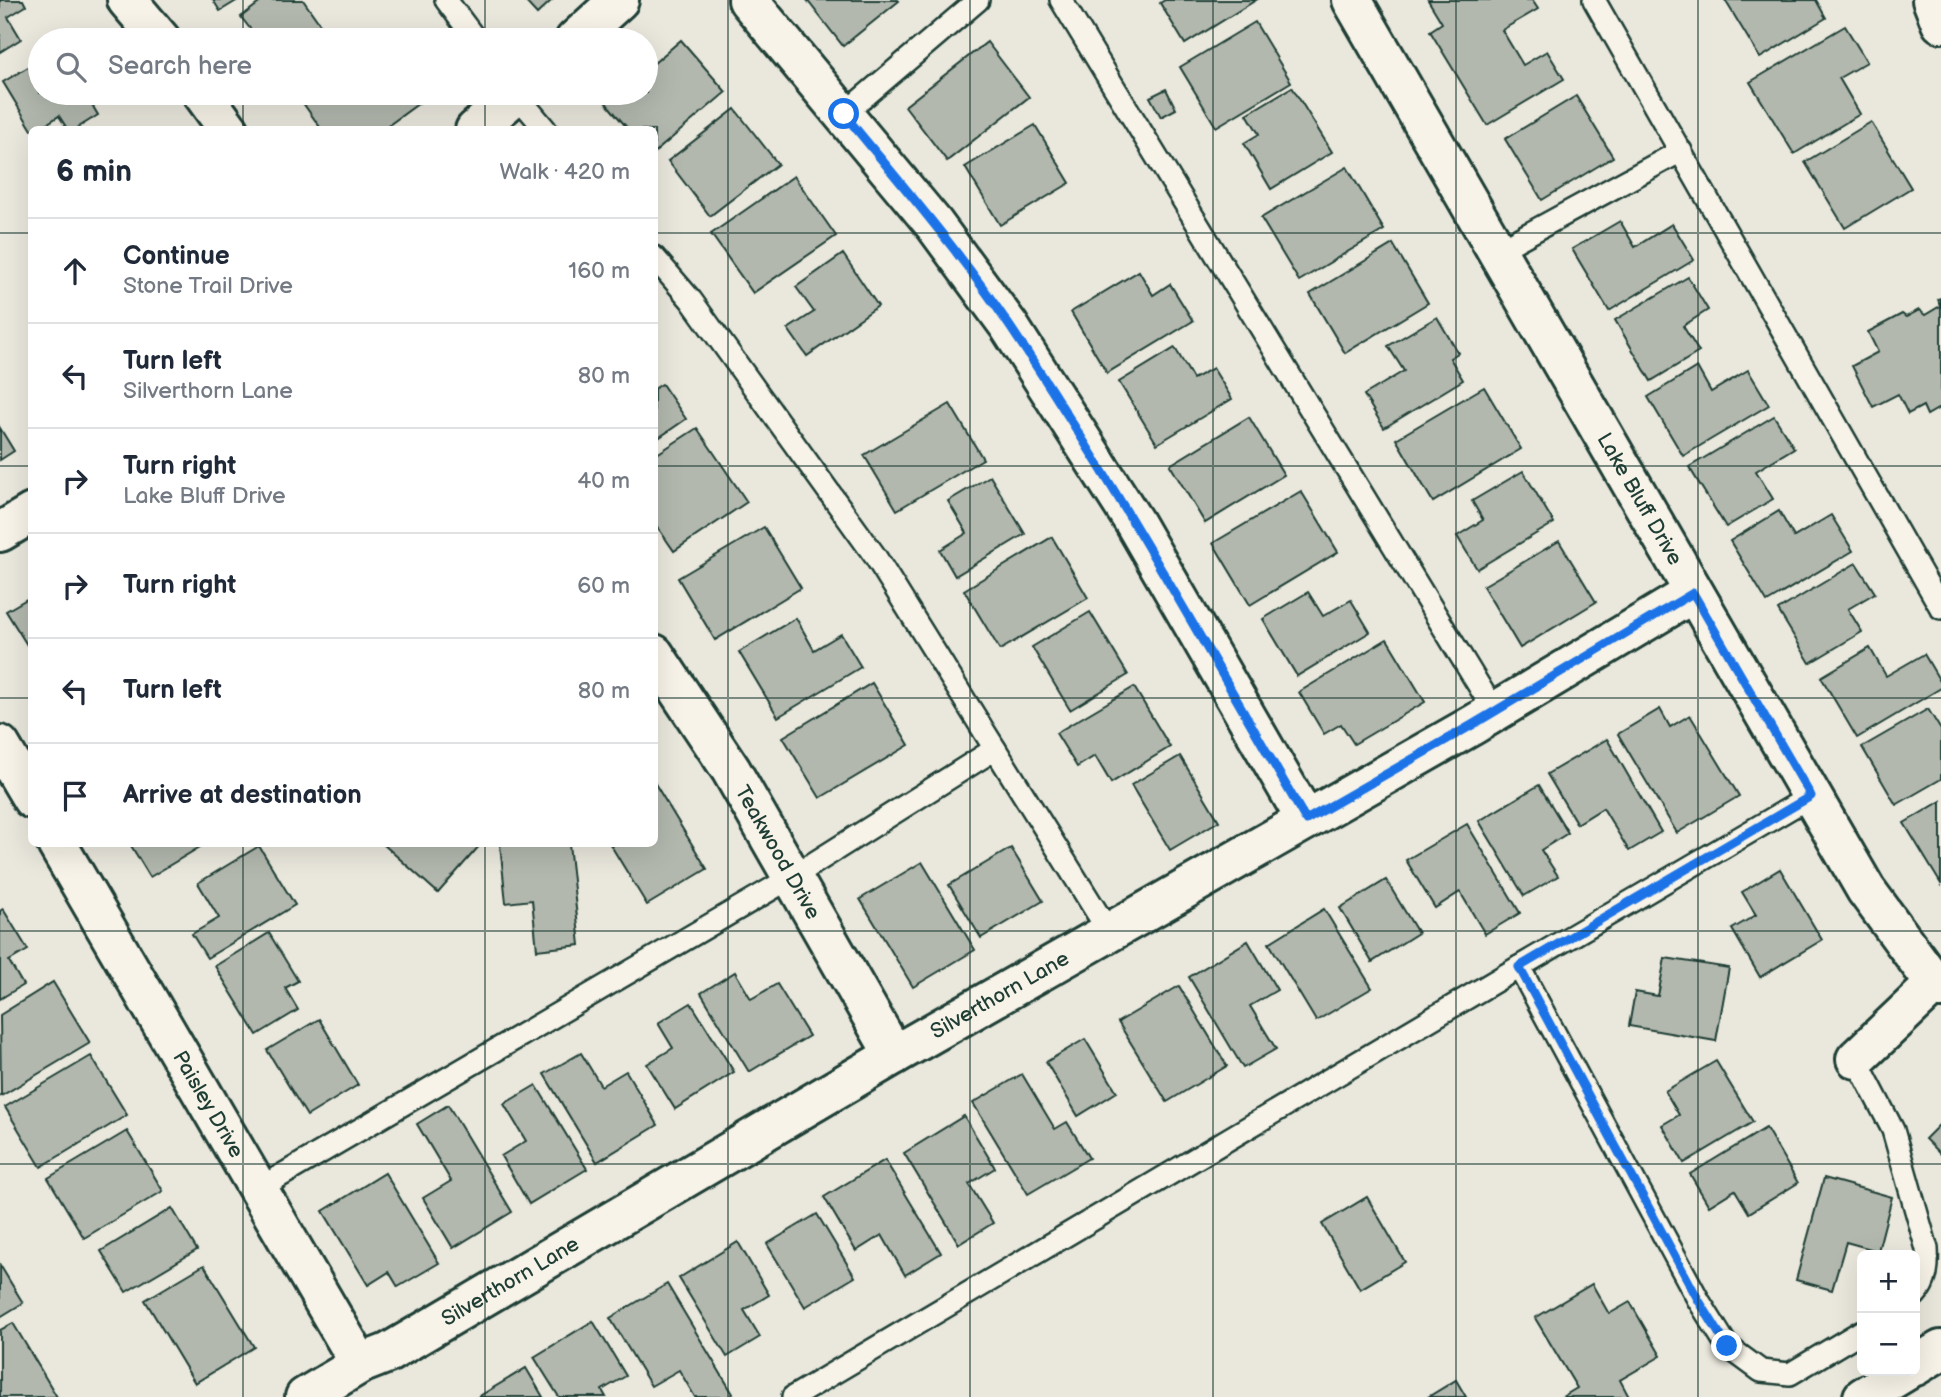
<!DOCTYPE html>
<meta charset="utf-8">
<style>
:root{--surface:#fff;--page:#f2f2f3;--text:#1f2937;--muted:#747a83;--line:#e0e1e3}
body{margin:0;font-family:"Balsamiq Sans",sans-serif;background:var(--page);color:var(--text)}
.controls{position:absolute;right:21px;bottom:21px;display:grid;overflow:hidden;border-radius:10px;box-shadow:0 7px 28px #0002}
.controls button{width:63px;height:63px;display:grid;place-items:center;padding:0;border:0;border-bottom:2px solid var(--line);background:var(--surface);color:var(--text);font:35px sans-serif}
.stop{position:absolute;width:21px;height:21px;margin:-16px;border:5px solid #1a73e8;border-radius:50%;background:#fff}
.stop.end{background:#1a73e8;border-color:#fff;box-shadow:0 2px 7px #0008}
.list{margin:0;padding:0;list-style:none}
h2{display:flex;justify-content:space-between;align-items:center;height:91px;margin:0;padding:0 28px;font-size:30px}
h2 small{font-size:23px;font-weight:400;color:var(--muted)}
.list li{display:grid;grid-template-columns:46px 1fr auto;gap:21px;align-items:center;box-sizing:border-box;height:105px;padding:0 28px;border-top:2px solid var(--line)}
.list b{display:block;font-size:26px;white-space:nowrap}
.list p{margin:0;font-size:23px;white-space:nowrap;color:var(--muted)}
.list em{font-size:23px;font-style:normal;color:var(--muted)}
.icon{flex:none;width:38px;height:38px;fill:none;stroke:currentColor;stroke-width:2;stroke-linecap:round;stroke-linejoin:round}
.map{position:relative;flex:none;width:1941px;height:1397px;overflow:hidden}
.search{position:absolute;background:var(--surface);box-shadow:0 7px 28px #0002;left:28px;top:28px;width:630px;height:77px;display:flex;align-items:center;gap:18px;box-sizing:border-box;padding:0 24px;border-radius:38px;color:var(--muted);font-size:26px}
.panel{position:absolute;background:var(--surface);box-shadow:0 7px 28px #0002;left:28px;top:126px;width:630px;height:721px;border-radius:10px}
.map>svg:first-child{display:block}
.building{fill:#b2b8ae;stroke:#1f3d34;stroke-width:2}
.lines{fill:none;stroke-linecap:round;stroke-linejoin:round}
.service-casing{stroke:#1f3d34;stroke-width:26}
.minor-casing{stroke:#1f3d34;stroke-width:44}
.service{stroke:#f7f3e8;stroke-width:21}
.minor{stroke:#f7f3e8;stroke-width:38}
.route{stroke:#1a73e8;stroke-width:9}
.grid{fill:none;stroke:#1f3d34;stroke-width:2;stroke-opacity:0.55}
.labels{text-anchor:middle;stroke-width:5;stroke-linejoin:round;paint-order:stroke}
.street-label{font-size:21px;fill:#1f3d34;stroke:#f7f3e8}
</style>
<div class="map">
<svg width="1941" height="1397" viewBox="0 0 1941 1397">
<rect width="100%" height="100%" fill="#eae8dd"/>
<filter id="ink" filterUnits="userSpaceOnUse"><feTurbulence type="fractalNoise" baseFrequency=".0143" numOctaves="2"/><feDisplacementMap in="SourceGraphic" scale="14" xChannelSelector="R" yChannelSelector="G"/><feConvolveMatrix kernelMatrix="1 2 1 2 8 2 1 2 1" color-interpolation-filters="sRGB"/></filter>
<g filter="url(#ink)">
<g class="building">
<path d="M0,0H23L26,6L8,17L21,39L0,52Z"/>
<path d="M213,0H238L220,11Z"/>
<path d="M263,0H303L329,37L324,40H259L241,17Z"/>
<path d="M524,0H552L537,14Z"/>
<path d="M807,0H898L899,1L843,46Z"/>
<path d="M1165,0H1256L1185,44L1160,3Z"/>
<path d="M1428,0H1532L1538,9L1502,30L1523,65L1547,51L1564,79L1487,125L1430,31L1442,23Z"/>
<path d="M1725,0H1816L1826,18L1760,58Z"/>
<path d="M1255,22L1291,82L1216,127L1180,67Z"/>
<path d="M1845,26L1867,62L1839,78L1860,114L1794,154L1750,82Z"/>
<path d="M681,40L726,92L654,153V130H629L606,103L618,93H646V70Z"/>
<path d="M987,42L1029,97L947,161L905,106Z"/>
<path d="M40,60V93H85L98,115L74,130H68L59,116L37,130H32L3,82Z"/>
<path d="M1292,87L1332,152L1271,189L1244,143L1259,134L1247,114Z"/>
<path d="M1166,89L1176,109L1161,117L1150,97Z"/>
<path d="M318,93H422L426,98L382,130H322L303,103Z"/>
<path d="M1576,96L1613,157L1542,200L1505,139Z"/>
<path d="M735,109L778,164L710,216L668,161Z"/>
<path d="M1871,122L1911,188L1845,228L1805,162Z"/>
<path d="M1035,125L1070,183L1000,225L965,167Z"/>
<path d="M1347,167L1384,230L1299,281L1261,218Z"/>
<path d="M794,176L836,236L753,293L711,234Z"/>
<path d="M1620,221L1635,247L1672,224L1694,260L1609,311L1572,249Z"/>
<path d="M1393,244L1428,303L1345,353L1310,294Z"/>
<path d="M843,254L878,306L807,356L788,329L814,312L796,287Z"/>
<path d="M1139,271L1153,295L1170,284L1193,321L1107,373L1071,312Z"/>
<path d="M1688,277L1708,310L1683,326L1699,352L1651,381L1615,320Z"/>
<path d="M1941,298V407L1927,415L1923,406L1908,414L1898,394L1873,407L1852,366L1878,352L1868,332L1902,314L1906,317L1919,310L1925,315L1940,306L1938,299Z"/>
<path d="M1437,317L1458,353L1450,358L1463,380L1384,428L1364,395L1404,371L1388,346Z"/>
<path d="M1175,348L1193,379L1213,368L1232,399L1157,444L1119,382Z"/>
<path d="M1697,367L1711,392L1748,370L1769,405L1683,456L1648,397Z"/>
<path d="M662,384L686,419L654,441V389Z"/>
<path d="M1484,387L1521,449L1433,502L1396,439Z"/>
<path d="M950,404L983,459L897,510L864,455Z"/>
<path d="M1774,416L1794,448L1756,471L1773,499L1726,527L1689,467Z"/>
<path d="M1249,417L1284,475L1205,523L1170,465Z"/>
<path d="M0,428L14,451L0,460Z"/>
<path d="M697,428L747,502L674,551L654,522V456Z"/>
<path d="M1523,471L1554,523L1477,569L1457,536L1483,520L1472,501Z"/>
<path d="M990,476L1025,534L955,576L940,550L967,533L948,501Z"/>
<path d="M1301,491L1338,552L1250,605L1213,543Z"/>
<path d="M1779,511L1794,537L1831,515L1853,551L1767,602L1730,541Z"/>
<path d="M764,527L801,588L715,640L678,578Z"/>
<path d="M1052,537L1088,598L1000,650L964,590Z"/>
<path d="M1559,541L1596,602L1520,648L1483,586Z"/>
<path d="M1856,563L1875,593L1848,609L1862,632L1810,663L1778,610Z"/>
<path d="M1308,592L1323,616L1351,600L1370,632L1297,676L1263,619Z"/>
<path d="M32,596V653L6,611Z"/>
<path d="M1090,612L1128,675L1070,710L1032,647Z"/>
<path d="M796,618L814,650L841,634L861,667L778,717L739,652Z"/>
<path d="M1387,639L1425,702L1354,744L1341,724L1324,734L1299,692Z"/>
<path d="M1870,648L1886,676L1924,654L1941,683V688L1857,738L1821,677Z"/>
<path d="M872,683L909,745L820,798L783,737Z"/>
<path d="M1134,687L1170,747L1111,783L1095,756L1077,767L1056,733Z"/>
<path d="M1660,709L1670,727L1690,715L1739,796L1677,833L1618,734Z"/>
<path d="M1928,709L1941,730V779L1896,805L1862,747Z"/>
<path d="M1607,739L1661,832L1629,851L1603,808L1577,824L1547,774Z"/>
<path d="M1180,756L1219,821L1170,850L1131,785Z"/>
<path d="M654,782L707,869L647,905L610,844H654Z"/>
<path d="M1539,785L1568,833L1541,850L1558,876L1524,896L1479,821Z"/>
<path d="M1941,801V884L1904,823Z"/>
<path d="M1467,824L1520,913L1485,934L1460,892L1435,908L1406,860Z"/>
<path d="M130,844H205L150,877Z"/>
<path d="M383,844H481L438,893Z"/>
<path d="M500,844H569L580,945L537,950L532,900L506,903Z"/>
<path d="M259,846L295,905L207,958L192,934L219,918L198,883Z"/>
<path d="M1011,848L1043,901L981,938L949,885Z"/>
<path d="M922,862L975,950L913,987L860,899Z"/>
<path d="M1780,869L1822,940L1760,977L1732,929L1756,915L1742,892Z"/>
<path d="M1386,880L1418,933L1372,962L1340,908Z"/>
<path d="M3,909L28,950L9,961L23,985L0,999V911Z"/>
<path d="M1324,909L1372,988L1316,1021L1269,943Z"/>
<path d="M269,933L298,981L285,988L298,1010L257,1035L215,966Z"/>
<path d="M1248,941L1277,990L1250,1006L1276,1049L1243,1068L1189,977Z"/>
<path d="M1665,958L1729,968L1716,1041L1629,1026L1635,992L1658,996Z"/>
<path d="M735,972L751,999L777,984L809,1036L749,1072L701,993Z"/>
<path d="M53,982L90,1043L1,1096L0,1015Z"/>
<path d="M1179,986L1227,1066L1167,1102L1118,1022Z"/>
<path d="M691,1003L734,1072L675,1109L647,1064L673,1048L658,1023Z"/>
<path d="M319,1019L358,1085L307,1116L267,1050Z"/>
<path d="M1085,1039L1117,1092L1078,1116L1046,1062Z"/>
<path d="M581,1053L601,1086L626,1071L658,1125L597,1162L544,1074Z"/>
<path d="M91,1056L127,1115L41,1167L5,1107Z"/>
<path d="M1716,1061L1753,1122L1684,1163L1662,1125L1679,1115L1665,1091Z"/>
<path d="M1022,1074L1055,1129L1067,1122L1089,1158L1028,1194L973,1103Z"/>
<path d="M536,1085L587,1169L529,1204L501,1156L526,1141L504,1104Z"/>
<path d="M448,1105L512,1212L453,1248L423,1198L451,1181L417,1124Z"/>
<path d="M964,1116L995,1168L969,1184L993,1223L959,1244L904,1153Z"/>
<path d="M1941,1123V1155L1925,1139Z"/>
<path d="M1766,1128L1798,1183L1749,1213L1735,1190L1709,1206L1690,1174Z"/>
<path d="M127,1131L163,1191L84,1238L48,1178Z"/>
<path d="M885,1160L941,1253L905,1275L882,1235L856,1251L824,1197Z"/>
<path d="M385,1173L439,1263L398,1287L389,1272L368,1285L323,1211Z"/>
<path d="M1824,1178L1892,1197L1878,1251L1846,1242L1832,1290L1796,1280Z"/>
<path d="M1367,1197L1405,1262L1360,1289L1322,1224Z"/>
<path d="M172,1208L197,1250L126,1292L101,1251Z"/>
<path d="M817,1214L855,1277L805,1307L767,1244Z"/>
<path d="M738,1242L769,1295L744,1310L760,1337L727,1357L679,1278Z"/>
<path d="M0,1265L23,1303L0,1317Z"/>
<path d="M204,1265L254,1347L195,1383L145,1300Z"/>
<path d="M667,1284L733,1394L728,1397H695L679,1370L651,1386L610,1318Z"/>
<path d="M1592,1284L1609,1314L1630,1302L1661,1356L1620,1380L1629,1397H1562L1577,1388L1535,1318Z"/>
<path d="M593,1321L626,1376L602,1390L606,1397H559L534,1357Z"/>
<path d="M13,1323L57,1397H0V1330Z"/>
<path d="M526,1368L543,1397H478Z"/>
<path d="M1456,1380L1466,1397H1428Z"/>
</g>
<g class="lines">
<g class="service-casing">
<g id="service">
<path d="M446,0L476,40"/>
<path d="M1061,0L1495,712"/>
<path d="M1594,0L1941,608"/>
<path d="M515,93L546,130"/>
<path d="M844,114L978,0"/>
<path d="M1497,251L1681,151"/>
<path d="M654,257L691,300L875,556L1109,932"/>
<path d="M1519,967L1699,1301L1727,1346L1761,1371L1790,1374L1862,1331"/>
<path d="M1856,1059L1893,1130L1927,1249C1928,1266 1927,1282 1915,1295"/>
<path d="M258,1189L792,877L995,749"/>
<path d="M793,1397L1519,967L1811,796"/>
</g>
</g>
<g class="minor-casing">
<g id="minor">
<path d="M127,0L161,40"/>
<path d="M748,0L934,224L1009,326L1134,522L1306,820"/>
<path id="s1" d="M1352,0L1866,890L1935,984L1941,989"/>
<path d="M1932,0L1941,23"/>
<path d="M575,40L619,0"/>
<path d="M202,93L229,130"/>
<path d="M475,130L517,93"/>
<path d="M0,532L32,513"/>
<path id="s2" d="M654,654L731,770L894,1055"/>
<path d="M0,745L32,799"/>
<path id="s3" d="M57,844L360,1364"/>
<path d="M1856,1059L1935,984"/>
<path d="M1915,1366L1941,1350"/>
<path id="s4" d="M305,1397L360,1364L388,1353L894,1055L1473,725L1693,593"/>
<path d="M1863,1397L1906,1371"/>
</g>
</g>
<use href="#service" class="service"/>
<use href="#minor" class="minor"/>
</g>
</g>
<g class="lines" filter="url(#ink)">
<path class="route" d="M844,114C901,184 961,253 1011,328C1117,487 1210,654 1306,820L1472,725L1693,593L1811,796L1519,967L1699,1301L1727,1346"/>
</g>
<path class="grid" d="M243,0V40M485,0V40M728,0V1397M970,0V1397M1213,0V1397M1456,0V1397M1698,0V1397M243,93V130M485,93V130M0,233H32M654,233H1941M0,466H32M654,466H1941M0,698H32M654,698H1941M243,844V1397M485,844V1397M0,931H1941M0,1164H1941"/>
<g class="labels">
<g class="street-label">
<text dy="7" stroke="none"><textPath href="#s1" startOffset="576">Lake Bluff Drive</textPath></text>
<text dy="7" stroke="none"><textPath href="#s2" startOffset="234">Teakwood Drive</textPath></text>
<text dy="7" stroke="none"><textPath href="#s4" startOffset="803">Silverthorn Lane</textPath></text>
<text dy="7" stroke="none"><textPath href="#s3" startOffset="301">Paisley Drive</textPath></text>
<text dy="7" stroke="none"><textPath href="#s4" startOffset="236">Silverthorn Lane</textPath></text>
</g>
</g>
</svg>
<div class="controls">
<button>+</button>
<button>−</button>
</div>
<div class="stop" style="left:844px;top:114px"></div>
<div class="stop end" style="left:1727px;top:1346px"></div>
<div class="search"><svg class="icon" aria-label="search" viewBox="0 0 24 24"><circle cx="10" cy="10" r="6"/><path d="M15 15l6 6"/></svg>Search here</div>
<section class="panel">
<h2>6 min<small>Walk · 420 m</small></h2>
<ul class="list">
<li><svg class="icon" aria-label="ahead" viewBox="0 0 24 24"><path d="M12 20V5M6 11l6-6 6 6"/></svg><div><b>Continue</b><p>Stone Trail Drive</p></div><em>160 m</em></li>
<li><svg class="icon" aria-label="left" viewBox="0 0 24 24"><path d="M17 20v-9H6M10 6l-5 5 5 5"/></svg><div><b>Turn left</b><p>Silverthorn Lane</p></div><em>80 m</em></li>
<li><svg class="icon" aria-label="right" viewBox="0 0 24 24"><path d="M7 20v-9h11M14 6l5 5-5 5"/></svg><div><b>Turn right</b><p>Lake Bluff Drive</p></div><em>40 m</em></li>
<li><svg class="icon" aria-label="right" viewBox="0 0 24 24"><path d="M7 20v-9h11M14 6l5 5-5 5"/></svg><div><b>Turn right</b></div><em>60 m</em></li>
<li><svg class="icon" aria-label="left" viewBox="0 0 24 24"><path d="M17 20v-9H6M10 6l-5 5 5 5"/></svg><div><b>Turn left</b></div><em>80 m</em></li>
<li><svg class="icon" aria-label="arrive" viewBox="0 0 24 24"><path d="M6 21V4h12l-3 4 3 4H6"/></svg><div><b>Arrive at destination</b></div></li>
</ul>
</section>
</div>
